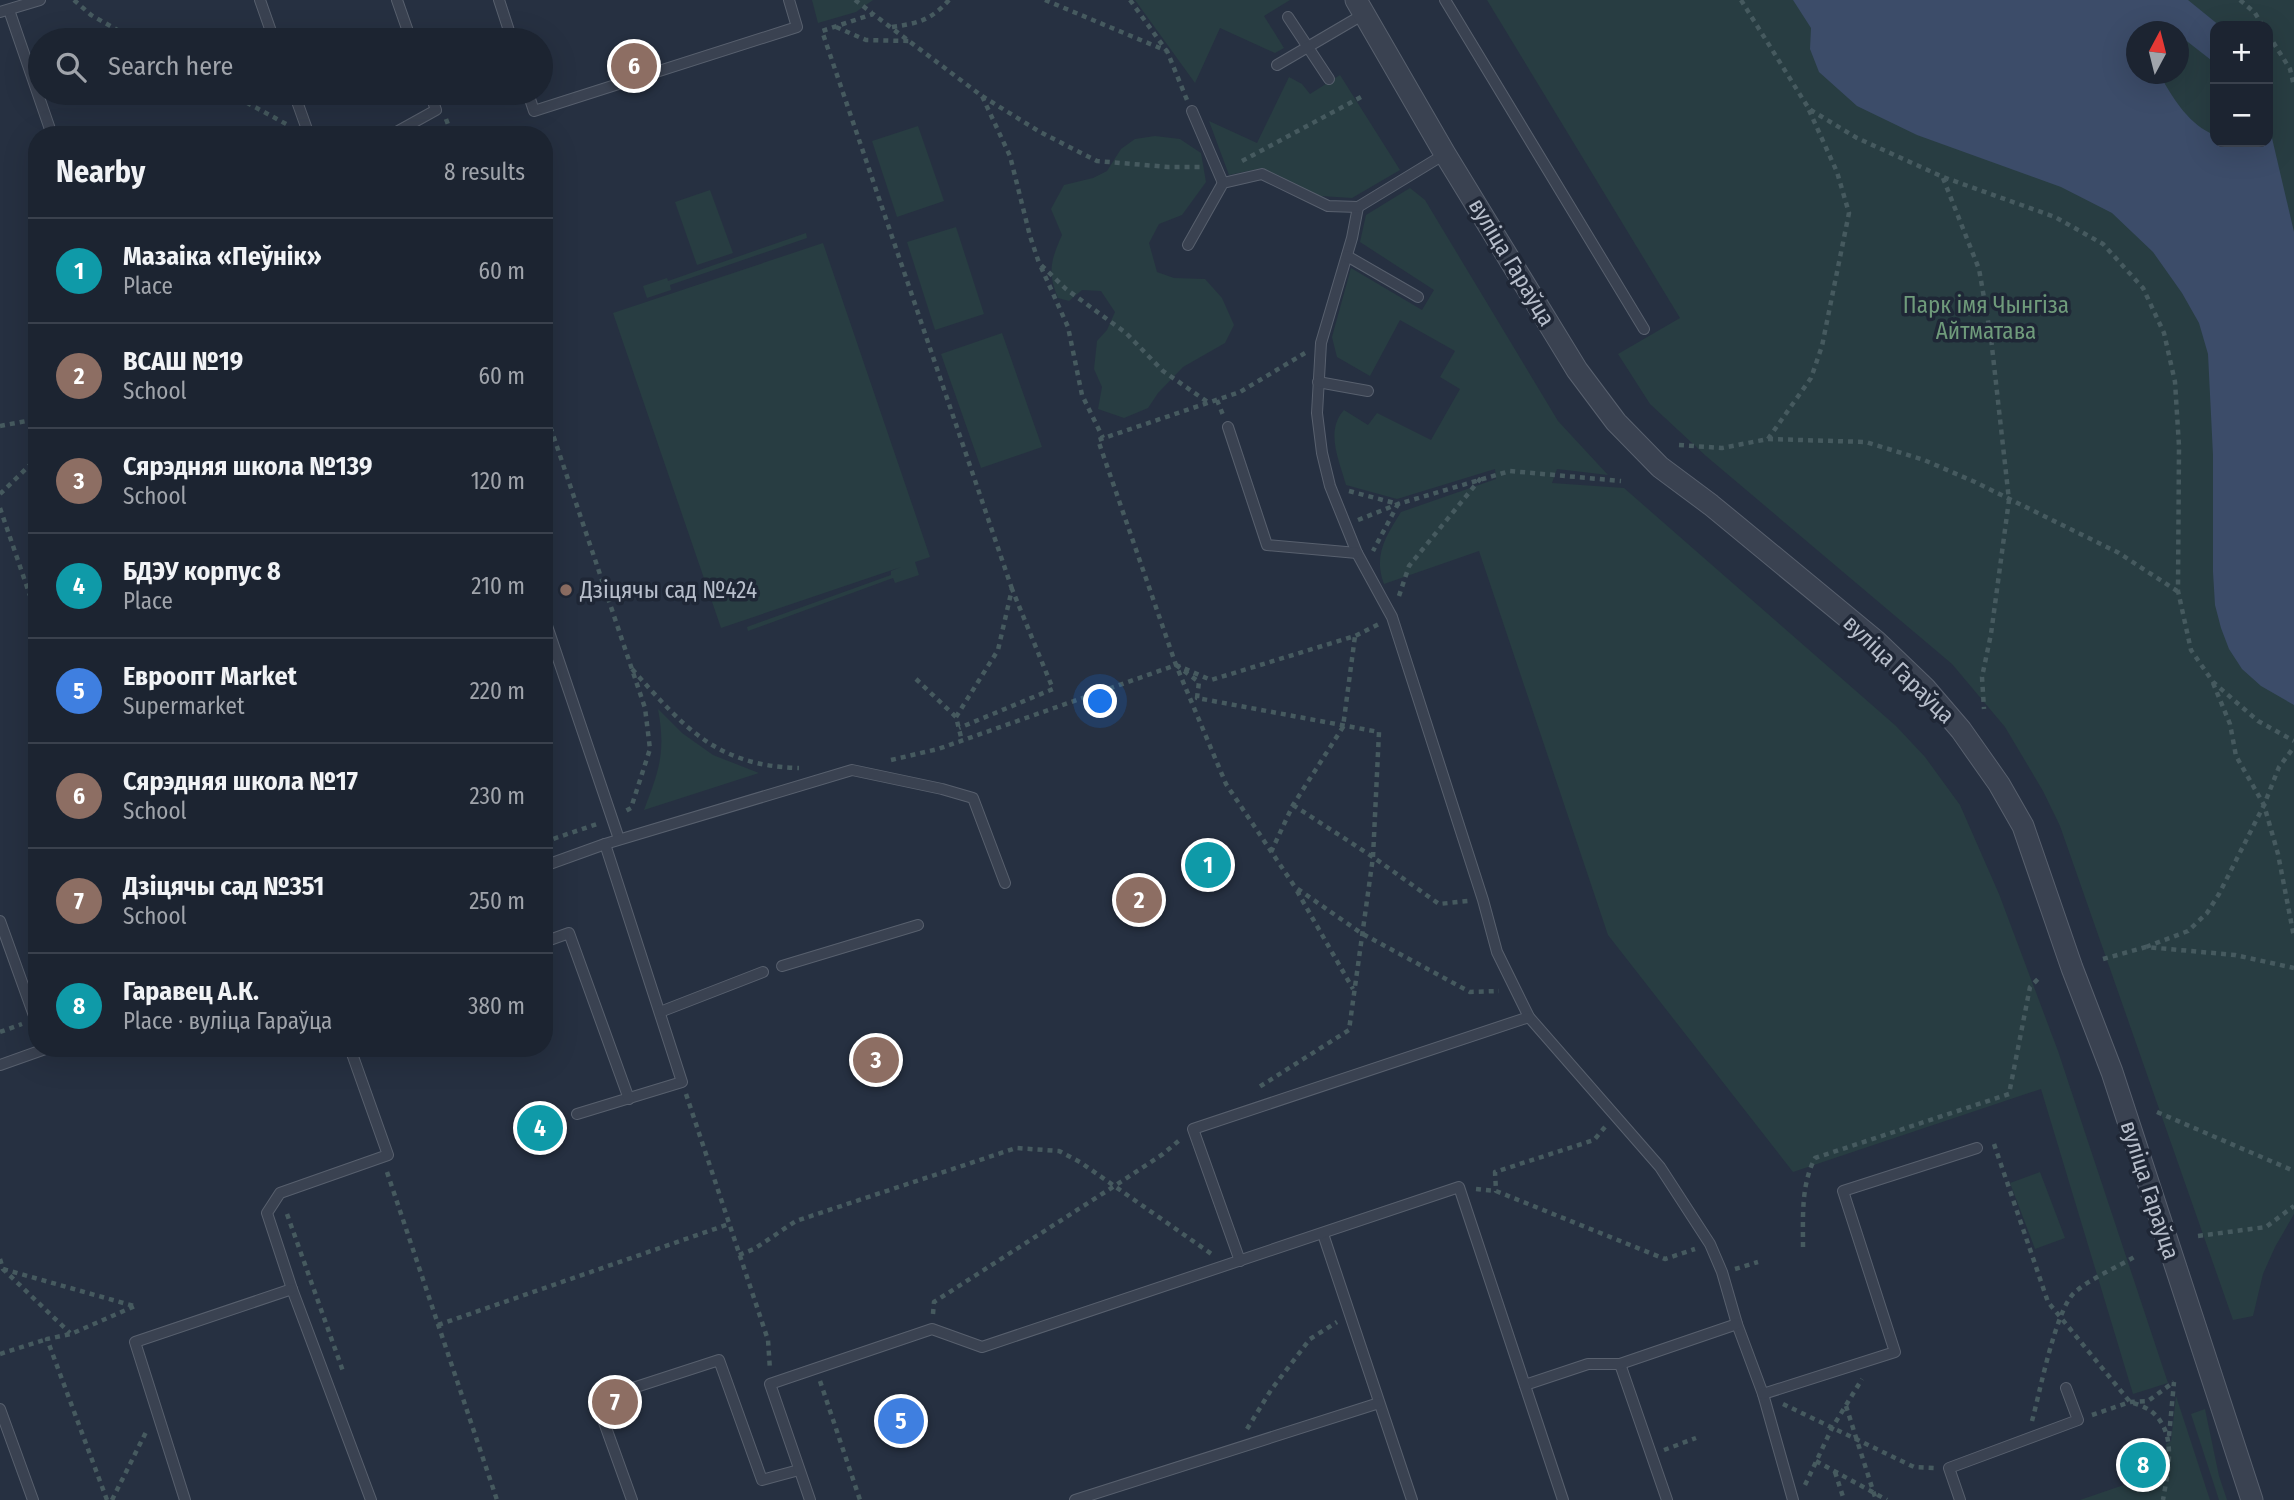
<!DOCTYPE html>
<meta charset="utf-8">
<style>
:root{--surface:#1c2431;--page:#252c39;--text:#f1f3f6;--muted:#a0a4ab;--line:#3a414d;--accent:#90b2f7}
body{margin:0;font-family:"Fira Sans Condensed",sans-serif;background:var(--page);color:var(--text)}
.controls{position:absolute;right:21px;top:21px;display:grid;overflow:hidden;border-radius:14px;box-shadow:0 7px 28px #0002}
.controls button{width:63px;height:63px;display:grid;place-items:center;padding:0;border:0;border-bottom:2px solid var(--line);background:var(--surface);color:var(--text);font:35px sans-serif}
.compass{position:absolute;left:2126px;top:21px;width:63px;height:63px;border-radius:50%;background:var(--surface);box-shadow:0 7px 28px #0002;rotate:7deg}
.you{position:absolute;left:1101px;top:702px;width:24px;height:24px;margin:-18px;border:5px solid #fff;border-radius:50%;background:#1a73e8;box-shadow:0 0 0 10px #1a73e833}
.badge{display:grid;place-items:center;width:46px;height:46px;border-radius:50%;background:var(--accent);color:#fff;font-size:23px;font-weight:700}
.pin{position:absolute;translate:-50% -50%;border:4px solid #fff;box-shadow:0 2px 7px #0006}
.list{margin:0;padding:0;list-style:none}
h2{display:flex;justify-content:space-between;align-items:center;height:91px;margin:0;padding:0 28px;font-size:30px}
h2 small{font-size:23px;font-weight:400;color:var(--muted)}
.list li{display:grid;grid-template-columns:46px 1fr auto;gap:21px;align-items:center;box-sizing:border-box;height:105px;padding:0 28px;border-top:2px solid var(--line)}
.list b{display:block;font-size:26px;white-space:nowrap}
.list p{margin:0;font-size:23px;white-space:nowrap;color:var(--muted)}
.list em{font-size:23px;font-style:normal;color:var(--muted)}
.icon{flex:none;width:38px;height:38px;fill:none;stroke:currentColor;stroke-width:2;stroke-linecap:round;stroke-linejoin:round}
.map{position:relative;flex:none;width:2294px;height:1500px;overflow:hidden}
.search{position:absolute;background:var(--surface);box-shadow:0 7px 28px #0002;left:28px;top:28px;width:525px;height:77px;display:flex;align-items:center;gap:18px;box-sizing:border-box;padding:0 24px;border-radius:38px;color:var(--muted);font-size:26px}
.panel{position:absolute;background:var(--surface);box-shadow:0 7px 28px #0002;left:28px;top:126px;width:525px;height:931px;border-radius:28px}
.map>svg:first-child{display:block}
.green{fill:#283d42;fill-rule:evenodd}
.water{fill:#3c4c69}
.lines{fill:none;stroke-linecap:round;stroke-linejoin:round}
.service-casing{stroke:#58606e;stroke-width:12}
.minor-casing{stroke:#58606e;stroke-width:23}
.path{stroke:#465a5f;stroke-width:4.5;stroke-dasharray:5 5;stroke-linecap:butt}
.service{stroke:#3a4251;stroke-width:10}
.minor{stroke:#3a4251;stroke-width:21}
.education-dot{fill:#8d6e63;stroke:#1f2736;stroke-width:2.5}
.labels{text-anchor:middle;stroke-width:7;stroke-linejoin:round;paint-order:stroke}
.street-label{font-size:23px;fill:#b7becb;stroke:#1f2736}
.park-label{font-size:23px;fill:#6f9b7b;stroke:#1f2736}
.poi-label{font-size:23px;fill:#b7becb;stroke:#1f2736;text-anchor:start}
</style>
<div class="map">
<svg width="2294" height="1500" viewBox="0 0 2294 1500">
<rect width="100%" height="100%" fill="#263041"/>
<g class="green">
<path d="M812,0H873L856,12L818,23Z"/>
<path d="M1135,0H1290L1264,16L1284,48L1275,53L1220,28L1195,83Z"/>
<path d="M1487,0H2294V1214L2275,1247L2263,1274L2253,1316L2233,1320L2060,826L2043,791L2005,727L1952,664L1706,456L1650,404L1618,354L1680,318ZM2215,26H2268V142H2215ZM2136,32H2178V74H2136Z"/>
<path d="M1340,75L1400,170L1352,198L1320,196L1263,168L1229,175L1209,121L1257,143L1289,77L1302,84L1310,94Z"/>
<path d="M918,126L944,201L897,217L872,141Z"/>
<path d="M1155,136L1180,139L1201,153L1206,182L1182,215L1159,224L1149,243L1157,272L1174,278L1205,279L1222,298L1234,325L1225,343L1183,367L1158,393L1148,408L1124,418L1098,409L1102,387L1094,369L1097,341L1107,330L1115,312L1101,291L1082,290L1069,301L1058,298C1047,272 1051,260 1062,235L1051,209L1064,185L1093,178L1107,171L1121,149L1135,139Z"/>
<path d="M1410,188L1425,200L1558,421L1608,475L1557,469L1552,483L1624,488L1896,726L1925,757L1960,805L1999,894L2058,1051L2168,1383L2133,1394L2041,1089L1793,1172L1608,935L1479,551L1384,584C1373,555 1386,536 1401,512L1496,479L1495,469L1397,499L1346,485C1339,460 1325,431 1344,410L1368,425L1377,413L1431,440L1460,389L1440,377L1455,351L1400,320L1370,376L1337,357L1332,337L1351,268L1422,310L1434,290L1360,242L1366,215Z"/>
<path d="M710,190L733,253L697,265L675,202Z"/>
<path d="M956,227L984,314L935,330L907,242Z"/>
<path d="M806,233L807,238L670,285L671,290L647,298L643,286L667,278L668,281Z"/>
<path d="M823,243L930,557L915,562L919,575L895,583L893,578L748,631L747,627L891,575V571L901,567L721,628L613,313Z"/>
<path d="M1002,333L1042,447L981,468L941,354Z"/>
<path d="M658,709L682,733L713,755L759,773L644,810C659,771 666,752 658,709Z"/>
<path d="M2040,1172L2065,1238L2035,1249L2010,1183Z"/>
<path d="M2176,1396L2210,1500H2080L2147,1477L2166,1450V1444L2171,1441Z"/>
<path d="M2205,1409L2219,1476L2227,1500H2219L2191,1414Z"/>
</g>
<path class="water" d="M1793,0H2188L2220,26H2215V67L2211,60L2179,35L2178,32H2136V74H2159C2172,96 2186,121 2210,133L2215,131V142H2268V121L2294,232V705L2261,686L2242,669L2229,649L2221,628L2215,605L2213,572V455L2208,354L2199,323L2182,293L2153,252L2112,213L2061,187L1917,135L1857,106L1819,72L1810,49L1811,28Z"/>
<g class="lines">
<g class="service-casing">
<g id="service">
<path d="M260,0L274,40"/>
<path d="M397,0L411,40"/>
<path d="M499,0L512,40"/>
<path d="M1445,0L1644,329"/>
<path d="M9,10L52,135"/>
<path d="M0,12L40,0"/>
<path d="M1288,17L1329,79"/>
<path d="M1277,65L1364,14"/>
<path d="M294,93L309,135"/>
<path d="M528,93L534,111L797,27L789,0"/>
<path d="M1192,111L1223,183"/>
<path d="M391,135L436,110L430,93"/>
<path d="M1358,207L1352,238L1321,343L1317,413L1322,453L1330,486L1357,553L1392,617L1483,900L1497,952L1529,1017L1660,1167L1710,1244L1722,1272L1737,1324L1763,1394L1793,1500"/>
<path d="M1188,245L1223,183L1262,174L1328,206L1358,207L1445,154"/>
<path d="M1347,256L1418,297"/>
<path d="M1318,382L1368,391"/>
<path d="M1228,427L1267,545L1357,553"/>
<path d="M544,617L619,839"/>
<path d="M605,844L852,770L942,789L973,798L1005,883"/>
<path d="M544,866L605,844L682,1082L577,1114"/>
<path d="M0,921L37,1024"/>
<path d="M544,942L569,933L629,1099"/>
<path d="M782,966L918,925"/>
<path d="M660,1012L763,972"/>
<path d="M350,1048L388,1155L280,1193L267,1213L292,1289L371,1500"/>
<path d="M0,1065L48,1048"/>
<path d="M1323,1234L1412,1500"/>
<path d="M1240,1261L1193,1129L1529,1017"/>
<path d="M1620,1364L1667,1500"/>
<path d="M1525,1385L1588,1364H1620L1737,1324"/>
<path d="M1763,1394L1895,1352L1843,1191L1977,1148"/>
<path d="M0,1409L33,1500"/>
<path d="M185,1500L135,1342L292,1289"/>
<path d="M632,1500L596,1400L719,1360L762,1480L799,1470"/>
<path d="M810,1500L770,1384L932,1329L982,1347L1459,1187L1563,1500"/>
<path d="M1075,1500L1379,1403"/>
<path d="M1960,1500L1949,1468L2078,1420L2066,1388"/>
</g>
</g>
<g class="minor-casing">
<path id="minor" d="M1356,0L1445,154L1577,370L1616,422L1660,467L1711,505L1876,641L1925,688L1961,730L1999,784L2023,826L2072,968L2112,1072L2252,1500"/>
</g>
<g class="path">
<path d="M74,0L91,15L135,40"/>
<path d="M855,0L872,13"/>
<path d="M1045,0L1167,51L1187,100"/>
<path d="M1130,0L1166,50"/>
<path d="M1741,0L1809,109L1857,138L1943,177L2055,217L2103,244L2143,288L2164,333L2175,382L2179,446L2178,591L2191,650L2213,682L2258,721L2294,741"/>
<path d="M2240,0L2255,13L2263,26"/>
<path d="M836,27L866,40L909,41"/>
<path d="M892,27C918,23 930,21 949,0"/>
<path d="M2268,34L2290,69L2294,86"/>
<path d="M229,93L288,125"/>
<path d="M982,96L1040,132L1097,161L1168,167H1200"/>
<path d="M446,119L452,135"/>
<path d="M1242,161L1361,97"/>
<path d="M1943,178L1979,269L1991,338L2009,500L1991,634L1982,677L1984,709"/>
<path d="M1041,267L1068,327L1082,395L1103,438"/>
<path d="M1305,353L1240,392L1098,440L1176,665L1226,784L1295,887L1361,933L1470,992L1499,991"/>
<path d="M1217,400L1223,415"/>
<path d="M544,408L645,708L650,749L631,808L624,812"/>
<path d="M0,426L37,419"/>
<path d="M1768,439L1811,378L1822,346L1849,213L1837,172L1809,110"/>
<path d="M1679,445L1722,448L1768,439L1866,442L1924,460L1975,482L2119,553L2177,591"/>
<path d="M1349,491L1398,504L1373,551"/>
<path d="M0,494L37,458"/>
<path d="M0,508L37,616"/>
<path d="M1358,520L1398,504L1510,471L1621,481"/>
<path d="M1012,589L822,31L873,14L982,96L1010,156L1030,236L1039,263L1066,289L1126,333L1163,371L1209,403"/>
<path d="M1399,596L1409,566L1481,478"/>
<path d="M1176,665L1199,682L1197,698L1379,732L1373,857L1349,1030L1256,1089"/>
<path d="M632,669C684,727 716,766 799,768"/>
<path d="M916,679L956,717L962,741"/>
<path d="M2213,683L2230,724L2236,756L2264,805L2278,854L2294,937"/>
<path d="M956,717L998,650L1012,589L1053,689L959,728"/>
<path d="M891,760L938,749L1176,665L1211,680L1355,636L1379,624"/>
<path d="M1293,805L1373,857L1439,904L1468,901"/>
<path d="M544,842L600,823"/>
<path d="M1271,852L1293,805L1343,727L1355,636"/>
<path d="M1297,891L1353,989"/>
<path d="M2146,947L2188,931L2207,913L2219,894L2264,805L2279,767L2294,747"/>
<path d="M2103,959L2146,947L2235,955L2294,968"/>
<path d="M0,1032L22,1024"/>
<path d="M686,1094L768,1340L770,1370"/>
<path d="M2157,1112L2294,1171"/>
<path d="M1605,1127L1594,1140L1495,1172L1496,1191L1665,1259L1695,1249"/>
<path d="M1994,1144L2048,1302L2130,1402C2137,1404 2145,1407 2151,1411C2178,1433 2168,1470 2163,1500"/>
<path d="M387,1172L497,1500"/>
<path d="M1476,1189L1496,1191"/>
<path d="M287,1214L344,1374"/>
<path d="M2198,1236L2266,1227L2294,1206"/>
<path d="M1803,1247C1803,1216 1801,1185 1815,1158L2009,1094L2030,987L2038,979"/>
<path d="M739,1255L754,1249L796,1221L1016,1148L1059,1151L1080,1162L1213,1255"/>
<path d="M0,1259L3,1269L70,1333"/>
<path d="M3,1269L134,1306"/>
<path d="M1735,1269L1758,1262"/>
<path d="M933,1314L934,1302L1116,1185L1163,1154L1182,1138"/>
<path d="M438,1325L729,1224"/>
<path d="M0,1354L47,1339"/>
<path d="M820,1381L860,1500"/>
<path d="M1783,1404L1914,1467L1935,1468"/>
<path d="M1846,1406L1876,1500"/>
<path d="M2092,1415L2130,1402L2148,1401L2174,1382"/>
<path d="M2032,1421C2040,1392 2055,1312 2074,1293C2089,1279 2116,1268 2134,1257"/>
<path d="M1247,1429L1271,1390L1310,1339L1337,1322"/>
<path d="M2169,1436L2174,1382"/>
<path d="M1664,1450L1696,1438"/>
<path d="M1816,1461L1887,1500"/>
<path d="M1835,1472L1844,1500"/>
<path d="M1805,1485L1832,1428L1862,1379"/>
<path d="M107,1500L47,1339L71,1334L135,1306"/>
<path d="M112,1500L146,1432"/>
</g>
<use href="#service" class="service"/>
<use href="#minor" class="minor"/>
</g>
<circle class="education-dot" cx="566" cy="590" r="7"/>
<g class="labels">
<g class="street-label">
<text transform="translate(1512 262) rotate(59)" y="8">вуліца Гараўца</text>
<text transform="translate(1899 669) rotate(44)" y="8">вуліца Гараўца</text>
<text transform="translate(2150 1190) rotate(72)" y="8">вуліца Гараўца</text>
</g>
<g class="park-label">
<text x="1986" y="313">Парк імя Чынгіза<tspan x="1986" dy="26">Айтматава</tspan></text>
</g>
<g class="poi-label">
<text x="580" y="598">Дзіцячы сад №424</text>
</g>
</g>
</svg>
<div class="controls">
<button>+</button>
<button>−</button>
</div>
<svg class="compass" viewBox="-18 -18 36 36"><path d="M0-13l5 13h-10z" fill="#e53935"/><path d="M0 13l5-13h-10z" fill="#a0a4ab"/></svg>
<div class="you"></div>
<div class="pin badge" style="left:1208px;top:865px;background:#0f9aa8">1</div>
<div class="pin badge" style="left:1139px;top:900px;background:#8d6e63">2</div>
<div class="pin badge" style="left:876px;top:1060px;background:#8d6e63">3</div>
<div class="pin badge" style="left:540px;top:1128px;background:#0f9aa8">4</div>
<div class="pin badge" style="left:901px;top:1421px;background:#3f7fe0">5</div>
<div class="pin badge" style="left:634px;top:66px;background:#8d6e63">6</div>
<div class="pin badge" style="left:615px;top:1402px;background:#8d6e63">7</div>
<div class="pin badge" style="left:2143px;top:1465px;background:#0f9aa8">8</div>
<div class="search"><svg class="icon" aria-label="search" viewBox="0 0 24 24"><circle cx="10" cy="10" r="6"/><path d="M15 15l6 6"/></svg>Search here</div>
<section class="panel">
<h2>Nearby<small>8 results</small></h2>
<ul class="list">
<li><span class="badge" style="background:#0f9aa8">1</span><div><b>Мазаіка «Пеўнік»</b><p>Place</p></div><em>60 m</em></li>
<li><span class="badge" style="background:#8d6e63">2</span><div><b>ВСАШ №19</b><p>School</p></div><em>60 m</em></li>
<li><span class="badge" style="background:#8d6e63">3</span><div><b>Сярэдняя школа №139</b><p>School</p></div><em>120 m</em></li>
<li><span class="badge" style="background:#0f9aa8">4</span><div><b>БДЭУ корпус 8</b><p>Place</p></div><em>210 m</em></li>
<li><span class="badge" style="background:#3f7fe0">5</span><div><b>Евроопт Market</b><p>Supermarket</p></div><em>220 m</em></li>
<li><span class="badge" style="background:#8d6e63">6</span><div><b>Сярэдняя школа №17</b><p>School</p></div><em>230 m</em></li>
<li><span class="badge" style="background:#8d6e63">7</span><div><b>Дзіцячы сад №351</b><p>School</p></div><em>250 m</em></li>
<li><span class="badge" style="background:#0f9aa8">8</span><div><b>Гаравец А.К.</b><p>Place · вуліца Гараўца</p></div><em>380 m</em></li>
</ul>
</section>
</div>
